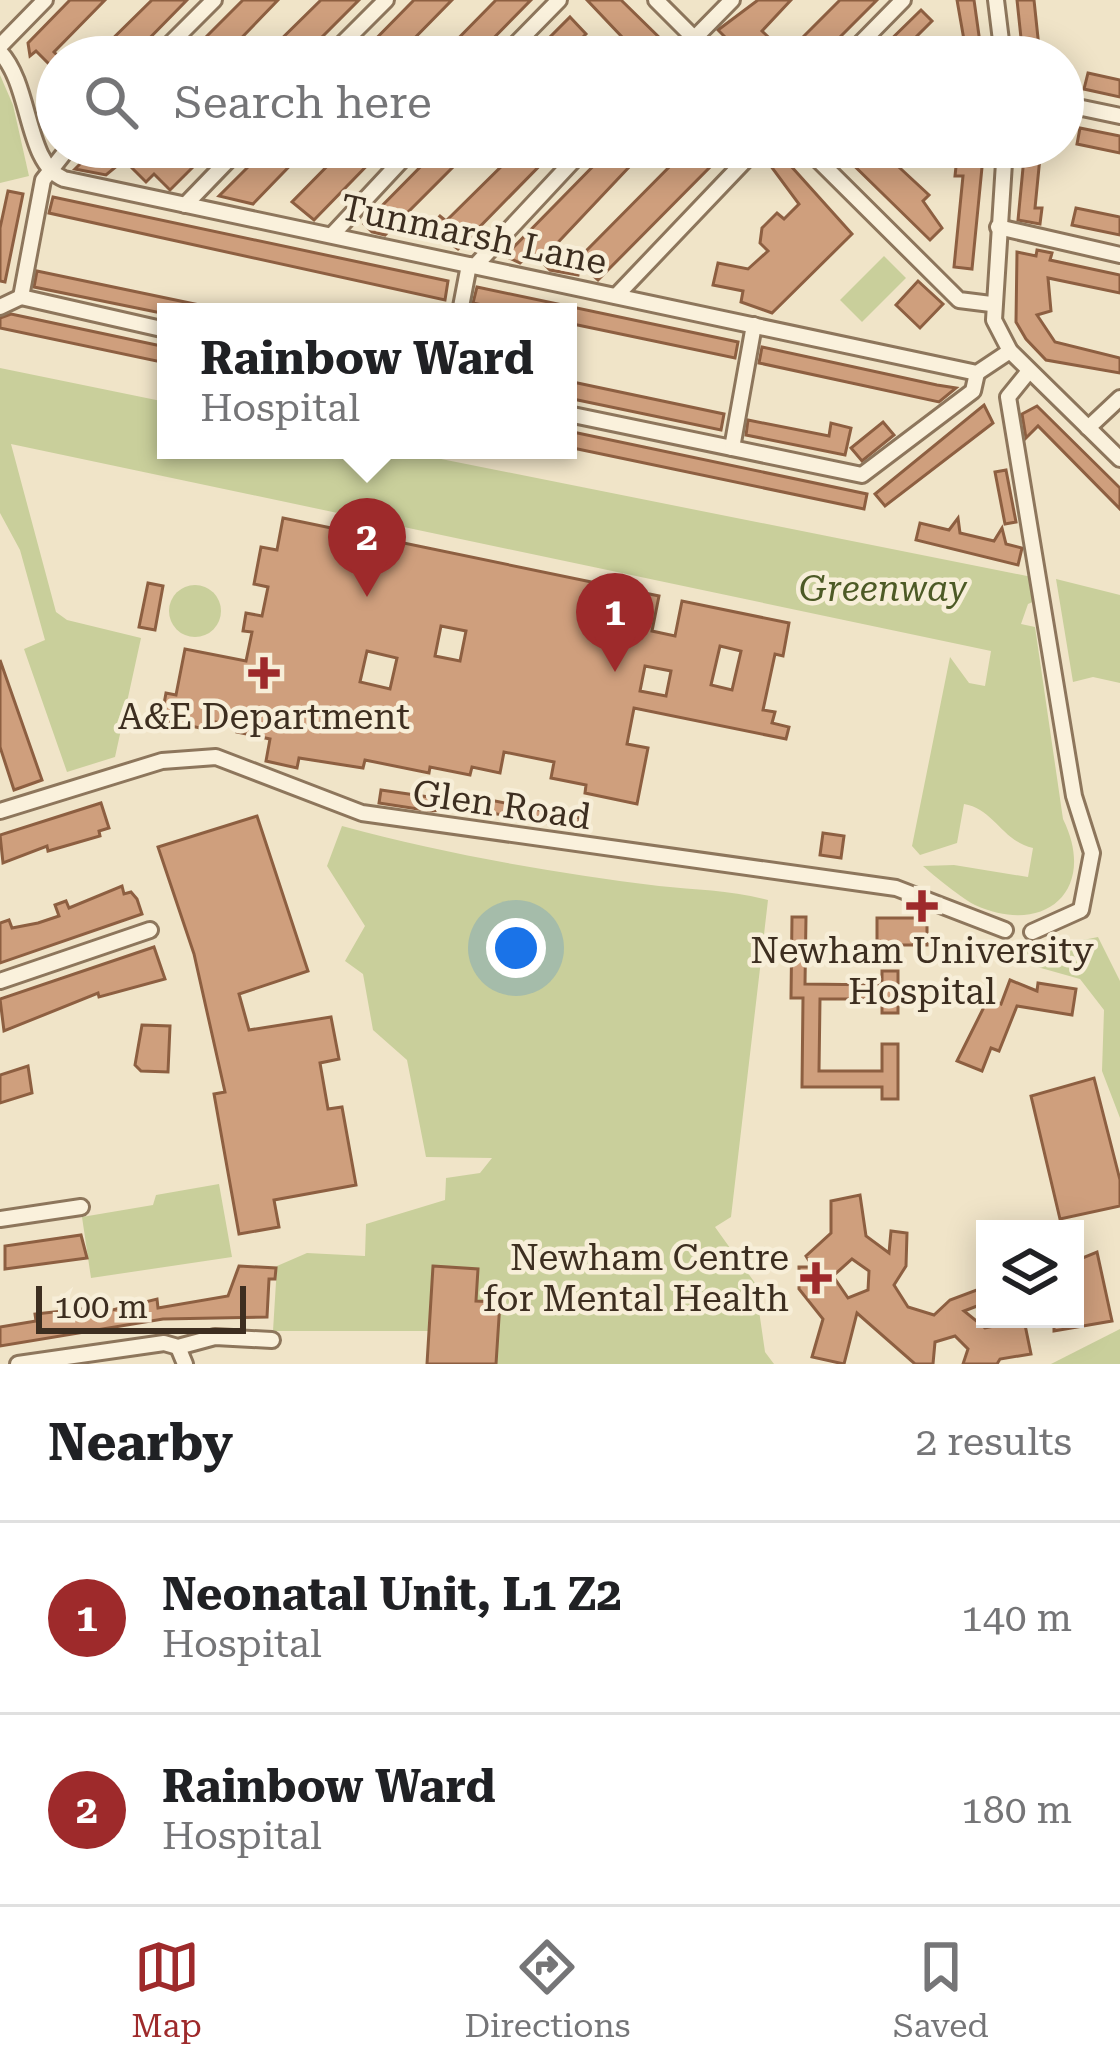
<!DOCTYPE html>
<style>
:root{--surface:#fff;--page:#f2f2f2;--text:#202124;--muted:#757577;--line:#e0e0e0;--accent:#9e2a2b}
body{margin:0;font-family:"Roboto Serif",serif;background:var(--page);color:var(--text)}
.controls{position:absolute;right:36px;bottom:36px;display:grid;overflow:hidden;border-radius:0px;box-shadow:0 6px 30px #0003}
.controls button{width:108px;height:108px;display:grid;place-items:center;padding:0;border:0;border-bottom:3px solid var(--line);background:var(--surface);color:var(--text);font:60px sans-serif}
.scale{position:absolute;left:36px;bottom:30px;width:210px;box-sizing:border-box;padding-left:12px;border:6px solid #3d2e20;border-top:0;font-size:33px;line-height:42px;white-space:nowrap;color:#3d2e20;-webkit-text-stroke:9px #f7eed8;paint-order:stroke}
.you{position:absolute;left:516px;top:948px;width:42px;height:42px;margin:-30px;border:9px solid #fff;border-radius:50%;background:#1a73e8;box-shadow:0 0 0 18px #1a73e833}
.badge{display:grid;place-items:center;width:78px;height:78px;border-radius:50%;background:var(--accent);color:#fff;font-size:39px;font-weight:700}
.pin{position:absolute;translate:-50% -99px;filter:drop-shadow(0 3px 6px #0008)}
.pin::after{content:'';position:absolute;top:63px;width:42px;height:36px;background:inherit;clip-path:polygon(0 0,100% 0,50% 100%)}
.popup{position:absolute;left:157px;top:303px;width:420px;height:156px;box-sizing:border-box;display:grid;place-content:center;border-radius:0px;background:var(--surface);filter:drop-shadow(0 3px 9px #0005);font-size:39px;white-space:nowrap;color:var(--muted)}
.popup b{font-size:45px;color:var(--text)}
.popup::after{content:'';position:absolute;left:50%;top:100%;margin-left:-24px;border:24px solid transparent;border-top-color:var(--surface)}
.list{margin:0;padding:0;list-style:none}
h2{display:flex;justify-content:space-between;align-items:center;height:156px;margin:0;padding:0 48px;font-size:51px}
h2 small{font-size:39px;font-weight:400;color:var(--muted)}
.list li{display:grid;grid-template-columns:78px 1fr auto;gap:36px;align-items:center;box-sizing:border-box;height:192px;padding:0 48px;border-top:3px solid var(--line)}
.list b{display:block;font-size:45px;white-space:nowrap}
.list p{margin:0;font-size:39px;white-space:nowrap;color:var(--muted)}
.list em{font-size:39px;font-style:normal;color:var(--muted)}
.icon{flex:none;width:66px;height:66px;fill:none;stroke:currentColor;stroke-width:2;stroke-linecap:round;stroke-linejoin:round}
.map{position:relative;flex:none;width:1120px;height:1364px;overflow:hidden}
.search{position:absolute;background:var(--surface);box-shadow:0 6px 30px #0003;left:36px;right:36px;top:36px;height:132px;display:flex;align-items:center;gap:30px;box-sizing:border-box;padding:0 42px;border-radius:66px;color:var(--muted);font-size:45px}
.sheet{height:540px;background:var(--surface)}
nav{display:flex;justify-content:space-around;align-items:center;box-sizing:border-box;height:168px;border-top:3px solid var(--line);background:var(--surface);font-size:33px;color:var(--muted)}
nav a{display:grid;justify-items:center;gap:6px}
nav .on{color:var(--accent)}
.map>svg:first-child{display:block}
.green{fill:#c9cf9b}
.building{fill:#cf9f7d;stroke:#8d5f41;stroke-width:3;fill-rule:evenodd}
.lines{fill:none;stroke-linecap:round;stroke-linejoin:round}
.minor-casing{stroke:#8d765c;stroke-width:20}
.minor{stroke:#faf1dc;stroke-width:14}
.poi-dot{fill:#9e2a2b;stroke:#f7eed8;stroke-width:4.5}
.labels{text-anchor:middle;stroke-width:9;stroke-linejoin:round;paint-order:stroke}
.street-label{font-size:36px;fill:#3d2e20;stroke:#f7eed8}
.park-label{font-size:36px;font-style:italic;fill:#4d5a26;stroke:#f7eed8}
.poi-label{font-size:36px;fill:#3d2e20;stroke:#f7eed8}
</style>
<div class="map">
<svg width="1120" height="1364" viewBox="0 0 1120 1364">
<rect width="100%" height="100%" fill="#f0e4c8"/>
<g class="green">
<path d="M0,75L13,105L29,176L0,183Z"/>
<path d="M884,256L906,278L862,322L840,300Z"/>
<path d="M0,368L166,402V450H396L1032,577L1035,601L1028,604L1021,624L1035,627L1063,819C1098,890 1045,937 975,905C964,900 933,875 923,866L954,865L1028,877L1033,848C1003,842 994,809 964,804L957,843L920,855L912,846L950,657L969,683L985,686L991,651L11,444L56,612L67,620L141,638L115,757L67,772L24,649L45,640L20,550L0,513Z"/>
<path d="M1056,579L1120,595V683L1093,677L1073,682Z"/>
<circle cx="195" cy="611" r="26"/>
<path d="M342,826C445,854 554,873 659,886C697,890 730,890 768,900L731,1217L715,1227L755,1283L765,1352L774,1364H427L429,1331H273L277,1266L307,1253L365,1256L366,1224L445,1200L446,1178L480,1173L492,1158L426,1157L407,1060L373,1030L363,974L345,961L365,926L327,866Z"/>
<path d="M1098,937L1120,981V1118L1102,1071L1104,1010L1080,979L977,950L984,944L1023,952Z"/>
<path d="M219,1184L232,1257L91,1278L82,1217L153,1205L156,1195Z"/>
<path d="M1120,1329V1364H1051Z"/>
</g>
<g class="building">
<path d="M70,0H105L54,52L59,57L51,66L36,51L30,56L28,43Z"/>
<path d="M152,0H187L131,57H94Z"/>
<path d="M243,0H278L223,57H186Z"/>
<path d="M321,0H359L302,57H263Z"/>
<path d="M414,0H452L396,57H358Z"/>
<path d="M496,0H531L475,57H440Z"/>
<path d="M587,0H621L667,45L656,57H641Z"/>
<path d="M758,0H791L762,31L786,54L840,0H877L820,57H745L718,30Z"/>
<path d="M957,0H974L982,57H967Z"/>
<path d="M1017,0H1034L1040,57H1023Z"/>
<path d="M921,10L932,21L916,37L924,45L913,57H873Z"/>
<path d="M570,17L586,34L563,57H530Z"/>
<path d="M1088,73L1120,80V97L1084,89Z"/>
<path d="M1080,128L1120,136V153L1077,144Z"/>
<path d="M97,147H133L152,166L172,147H213L170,190L154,174L146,182L124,160L106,175L75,169Z"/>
<path d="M268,147H308L253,204L219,196Z"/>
<path d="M346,147H385L314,220L292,202Z"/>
<path d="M440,147H473L385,235L372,232L364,224Z"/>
<path d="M521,147H558L458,249L429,228L440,216L446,221Z"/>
<path d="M612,147H648L547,254L580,257L689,147H701L716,161L598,280L580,264L578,275L550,270L532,252L520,263L505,256Z"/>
<path d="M835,147H872L885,160L888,157L929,195L923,201L942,228L930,240Z"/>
<path d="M966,147H984L972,269L954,267L963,176H955L957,157H966Z"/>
<path d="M1025,147H1041L1035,208H1042L1040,224L1018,220Z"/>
<path d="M781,155L852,234L772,313L741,302L743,291L713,285L718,263L748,269L768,251L760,243L762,228L777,213L784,219L799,204L770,165Z"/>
<path d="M8,191L23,194L5,282L0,281V228Z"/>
<path d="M53,197L448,281L445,300L49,213Z"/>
<path d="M1076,208L1120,217V235L1072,225Z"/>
<path d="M1037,250L1052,253L1050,260L1120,275V293L1048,278L1051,311L1037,315L1055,342L1120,358V373L1046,360L1026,339L1016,322L1017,252L1036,256Z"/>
<path d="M37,271L209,307V312L166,314L34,287Z"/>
<path d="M918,281L943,304L920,328L896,305Z"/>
<path d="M477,287L738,342L735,358L568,323V312H515L473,303Z"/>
<path d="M11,314L166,347V363L0,328V318Z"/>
<path d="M762,347L937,385L956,388L939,402L759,363Z"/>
<path d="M568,381L724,414L721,430L568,398Z"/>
<path d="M984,405L993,423L885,506L875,494Z"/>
<path d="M1037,406L1120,488V509L1038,426L1026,438L1022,414Z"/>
<path d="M748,420L829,436L831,423L851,428L845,455L746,435Z"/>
<path d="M883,422L894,435L862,461L851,448Z"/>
<path d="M568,431L867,494L864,509L568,447Z"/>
<path d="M1006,470L1016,522L1005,524L995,472Z"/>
<path d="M283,518L659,596L652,631L675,636L682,601L789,623L783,656L775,654L763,710L775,712L772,723L789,727L786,739L634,708L627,744L648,748L637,804L585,793L586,785L551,778L554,762L504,752L500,773L472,767L470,775L430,767L429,773L365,760L363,768L299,758L297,768L266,761L270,739L237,732L238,726L216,722L215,731L161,720L166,693L176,695L185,649L246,661L252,632L243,631L246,613L262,616L268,587L254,584L261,547L277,550ZM441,626L466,631L460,661L435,656ZM720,646L741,651L732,690L711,685ZM367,651L397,658L390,689L360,682ZM645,666L671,671L666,696L640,691Z"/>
<path d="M958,518L960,533L994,541L1002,528L1006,544L1022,548L1018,565L916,540L920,523L949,530Z"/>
<path d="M148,583L163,586L155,630L139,627Z"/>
<path d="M0,660L42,780L14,790L0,747Z"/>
<path d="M381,790L443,799L440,810L431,811L379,803Z"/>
<path d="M470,796L580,818L577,828L468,809Z"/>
<path d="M101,803L109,828L99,831L100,836L48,851L47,846L3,863L0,835Z"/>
<path d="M257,816L308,971L239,994L249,1030L331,1017L339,1059L320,1063L328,1109L342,1107L356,1185L274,1200L279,1227L239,1234L214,1094L225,1092L194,954L158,847Z"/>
<path d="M823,833L844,836L841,858L820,855Z"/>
<path d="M122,886L124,894L131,892L137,899L142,914L0,963V923L9,920L12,928L38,923L59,916L55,905L66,901L69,908Z"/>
<path d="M792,917H806L805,984L882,985V971H898V1013H882V999H820L819,1071H882V1044H898V1099H882V1087H802L803,998H791Z"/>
<rect x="877" y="918" width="50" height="27"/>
<path d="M154,947L165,979L99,997L98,993L4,1031L0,999Z"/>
<path d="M1010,980L1037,991L1038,983L1076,989L1072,1015L1017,1006L999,1051L991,1048L982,1071L957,1061L988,999L1001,1004Z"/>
<path d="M142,1025L170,1026L168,1072L141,1071L135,1065Z"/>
<path d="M28,1066L32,1093L0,1103V1075Z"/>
<path d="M1094,1078L1120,1180V1206L1060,1219L1031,1096Z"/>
<path d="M860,1195L866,1236L889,1253L891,1231L907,1233L906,1266L894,1285L908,1307L934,1315L950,1300L982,1288L985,1303L964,1311L985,1328L1024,1320L1031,1354L1000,1359L997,1364H963L968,1349L955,1336L935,1342L933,1364H915L857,1313L844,1364L812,1357L823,1319L799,1289V1267H813L806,1256L831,1233V1201ZM852,1259L869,1271L868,1290L848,1298L833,1276Z"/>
<path d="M81,1235L87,1258L5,1269V1246Z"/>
<path d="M1097,1252L1112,1321L1054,1331V1319H1075V1261Z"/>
<path d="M239,1266L276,1268L275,1279H269L267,1317L163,1319L0,1346V1327L36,1321L35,1314L91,1308L92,1315L157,1299L158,1308L228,1296Z"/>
<path d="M433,1266L478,1269L476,1301L500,1302L496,1364H427Z"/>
</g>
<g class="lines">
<g class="minor-casing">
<g id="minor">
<path d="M656,0L713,57"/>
<path d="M996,0L1003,57"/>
<path d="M0,46L45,0"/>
<path d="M0,52C32,86 25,163 64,179L977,373L1010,351"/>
<path d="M157,57L214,0"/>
<path d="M329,57L386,0"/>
<path d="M503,57L559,0"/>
<path d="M676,57L732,0"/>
<path d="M847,57L903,0"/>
<path d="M1063,104L1120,116"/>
<path d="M69,147L43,180L21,297L166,330"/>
<path d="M805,147L959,300L991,304"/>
<path d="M1005,147L994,320L1010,351L1120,459"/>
<path d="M185,205L241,147"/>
<path d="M998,227L1120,255"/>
<path d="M332,235L414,147"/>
<path d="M475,266L586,147"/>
<path d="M616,296L758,147"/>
<path d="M0,307L21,297"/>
<path d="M460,312L469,265"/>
<path d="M1029,371L1008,397L1074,796L1092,853L1081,910L1032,932"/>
<path d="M568,414L862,475L973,391L977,373"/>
<path d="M1088,428L1120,398"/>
<path d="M732,448L754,325"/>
<path d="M0,811L162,761L216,757L362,813L896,888L1005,930"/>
<path d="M0,981L150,930"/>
<path d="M0,1219L81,1207"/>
<path d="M178,1347L185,1364"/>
<path d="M18,1364L164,1343L178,1347L215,1337L272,1340"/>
</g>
</g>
<use href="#minor" class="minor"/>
</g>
<g class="poi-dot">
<path d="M258 655h12v12h12v12h-12v12h-12v-12h-12v-12h12z"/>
<path d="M916 888h12v12h12v12h-12v12h-12v-12h-12v-12h12z"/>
<path d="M810 1260h12v12h12v12h-12v12h-12v-12h-12v-12h12z"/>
</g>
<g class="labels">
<g class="street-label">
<text transform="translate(474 234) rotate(12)" y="13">Tunmarsh Lane</text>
<text transform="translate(502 804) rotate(8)" y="13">Glen Road</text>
</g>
<g class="park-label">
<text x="883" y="601">Greenway</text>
</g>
<g class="poi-label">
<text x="264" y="729">A&amp;E Department</text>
<text x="922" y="963">Newham University<tspan x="922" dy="41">Hospital</tspan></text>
<text x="789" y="1270" text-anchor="end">Newham Centre<tspan x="789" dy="41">for Mental Health</tspan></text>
</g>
</g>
</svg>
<div class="controls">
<button><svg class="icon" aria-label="layers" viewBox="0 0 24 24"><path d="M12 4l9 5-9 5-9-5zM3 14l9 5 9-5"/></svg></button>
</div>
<div class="scale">100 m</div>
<div class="you"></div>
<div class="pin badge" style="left:615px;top:672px">1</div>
<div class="pin badge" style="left:367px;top:597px">2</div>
<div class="popup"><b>Rainbow Ward</b>Hospital</div>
<div class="search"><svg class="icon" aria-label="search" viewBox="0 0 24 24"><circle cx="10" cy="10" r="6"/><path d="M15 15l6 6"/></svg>Search here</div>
</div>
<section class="sheet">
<h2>Nearby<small>2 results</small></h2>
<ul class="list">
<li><span class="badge">1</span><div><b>Neonatal Unit, L1 Z2</b><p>Hospital</p></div><em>140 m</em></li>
<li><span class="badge">2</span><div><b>Rainbow Ward</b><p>Hospital</p></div><em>180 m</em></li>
</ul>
</section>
<nav>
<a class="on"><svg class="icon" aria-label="map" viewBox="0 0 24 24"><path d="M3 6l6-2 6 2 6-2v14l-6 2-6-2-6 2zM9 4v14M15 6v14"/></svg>Map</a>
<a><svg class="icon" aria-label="directions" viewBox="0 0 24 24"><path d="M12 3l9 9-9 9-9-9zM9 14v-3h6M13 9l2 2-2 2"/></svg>Directions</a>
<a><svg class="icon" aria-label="saved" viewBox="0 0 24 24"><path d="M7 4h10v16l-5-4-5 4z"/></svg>Saved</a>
</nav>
